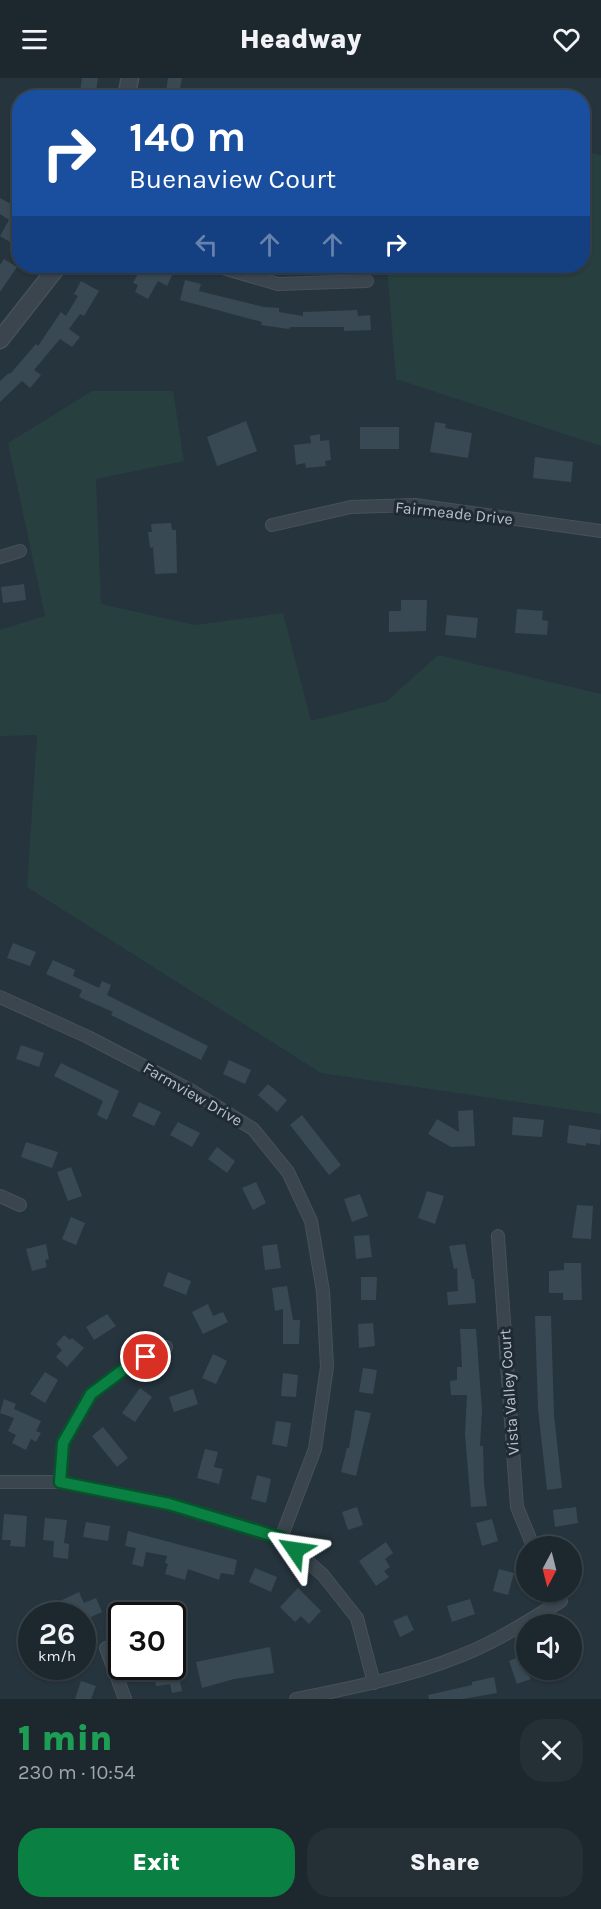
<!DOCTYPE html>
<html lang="en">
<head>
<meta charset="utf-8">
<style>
	:root { --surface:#1c272e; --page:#252f36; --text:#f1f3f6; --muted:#a0a5aa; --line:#3a444a; --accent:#0b8043 }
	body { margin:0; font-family:Karla,sans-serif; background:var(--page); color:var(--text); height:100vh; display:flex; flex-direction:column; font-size:22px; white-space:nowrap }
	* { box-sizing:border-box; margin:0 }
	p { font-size:20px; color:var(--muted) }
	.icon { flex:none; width:33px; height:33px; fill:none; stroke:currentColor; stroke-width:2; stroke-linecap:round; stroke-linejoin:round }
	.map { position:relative; height:1621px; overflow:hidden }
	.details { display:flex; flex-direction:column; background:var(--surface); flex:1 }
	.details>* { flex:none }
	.banner { position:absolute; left:12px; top:12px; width:578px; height:183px; border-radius:24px; box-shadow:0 2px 4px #0004,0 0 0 2px var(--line); background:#1a4fa0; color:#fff; overflow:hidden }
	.needle { width:39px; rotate:187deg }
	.buttons { position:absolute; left:516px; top:1458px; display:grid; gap:12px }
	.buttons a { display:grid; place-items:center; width:66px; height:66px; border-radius:50%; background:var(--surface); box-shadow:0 2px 4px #0004,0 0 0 2px var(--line); font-size:30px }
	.speed { position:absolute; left:18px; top:1524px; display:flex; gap:12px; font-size:30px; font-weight:700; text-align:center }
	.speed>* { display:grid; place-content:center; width:78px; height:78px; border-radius:50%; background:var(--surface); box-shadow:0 2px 4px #0004,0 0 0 2px var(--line); line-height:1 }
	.speed small { font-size:15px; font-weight:400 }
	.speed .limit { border:3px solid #111; border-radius:9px; background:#fff; color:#111 }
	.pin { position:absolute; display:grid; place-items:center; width:51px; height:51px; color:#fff; margin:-26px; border:3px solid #fff; border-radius:50%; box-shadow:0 2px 6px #0007 }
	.me { position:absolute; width:66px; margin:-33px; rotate:302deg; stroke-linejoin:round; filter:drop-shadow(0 0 4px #0008) }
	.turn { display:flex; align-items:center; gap:21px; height:126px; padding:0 18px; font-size:27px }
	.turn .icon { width:78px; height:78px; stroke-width:2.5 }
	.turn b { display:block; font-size:42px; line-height:51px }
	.lanes { display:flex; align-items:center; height:57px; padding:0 18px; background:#0003; justify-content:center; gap:30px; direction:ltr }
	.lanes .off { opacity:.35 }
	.round { display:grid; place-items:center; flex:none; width:63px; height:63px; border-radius:24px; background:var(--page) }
	.summary { display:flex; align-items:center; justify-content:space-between; height:102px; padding:0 18px }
	h1 { font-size:36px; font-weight:800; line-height:45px; color:#1e9e55 }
	.button { display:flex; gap:12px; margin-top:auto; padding:12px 18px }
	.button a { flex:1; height:69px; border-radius:24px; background:var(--accent); color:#fff; font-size:24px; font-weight:800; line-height:69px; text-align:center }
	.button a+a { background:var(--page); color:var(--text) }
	header { display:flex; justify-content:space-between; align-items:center; height:78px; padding:0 18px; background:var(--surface); font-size:27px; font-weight:800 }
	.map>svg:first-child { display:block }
	.green { fill:#283f3f }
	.building { fill:#384954 }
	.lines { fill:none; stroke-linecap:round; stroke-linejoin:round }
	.minor-casing { stroke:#46515a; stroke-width:14 }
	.tertiary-casing { stroke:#46515a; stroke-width:19 }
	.minor { stroke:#3a454e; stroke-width:12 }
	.tertiary { stroke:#3a454e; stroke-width:16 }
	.route-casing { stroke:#07532c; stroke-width:15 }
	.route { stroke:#0b8043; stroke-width:10 }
	.labels { text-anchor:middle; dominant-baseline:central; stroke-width:6; stroke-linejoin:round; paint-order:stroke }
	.street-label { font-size:16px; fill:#b6c0c9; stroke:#1f2a34 }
</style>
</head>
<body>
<header><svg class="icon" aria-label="menu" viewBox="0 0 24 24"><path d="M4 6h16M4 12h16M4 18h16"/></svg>Headway<svg class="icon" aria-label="heart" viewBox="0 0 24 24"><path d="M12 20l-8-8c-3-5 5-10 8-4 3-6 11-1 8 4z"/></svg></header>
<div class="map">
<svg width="601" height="1621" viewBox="0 0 601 1621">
	<rect width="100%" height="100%" fill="#26343e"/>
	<path class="green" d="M582,73L601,77V368L396,301L387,188H582Z
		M92,313H173L184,383L96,401L101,526L195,547L283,535L311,643L387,623L438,577L601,616V1036L321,995L27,809L37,657L0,658V552L45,538L8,365Z"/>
	<path class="building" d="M82,0H98L95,20H79Z
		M168,0H182L179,16L166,14Z
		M0,120L17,129L20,125V170L0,158L9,142L0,136Z
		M4,181L17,189L0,214V187Z
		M142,188H163L174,193L167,208L158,203L148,221L135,214L138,207L133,205Z
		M185,202L201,206L199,213L264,229L279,230V234L303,238V234L357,232L358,238L370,237L371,252L344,253V249H290L289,251L261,247L262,244L180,222Z
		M81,203L99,213L84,238L80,236L69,251L80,259L72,269L60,261L34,292L41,297L30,310L22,303L0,324V303L9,295L10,296L36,266L38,268L61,234L66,238L78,218L74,216Z
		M246,343L257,373L217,388L207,359Z
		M435,344L446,346L445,350L472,355L468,380L430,374Z
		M360,349H399V371H360Z
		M320,356V363L329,362L331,382L325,383L326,388L306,390L305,385L296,387L294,367L311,365L310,358Z
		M535,379L573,384L571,404L533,400Z
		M171,445L172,452H176L177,495L155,496L153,469L150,470L148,454H152L151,446Z
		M24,506L26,522L3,525L1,509Z
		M401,522H427L426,553L389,554V533H401Z
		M517,531L543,533L542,542L548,543L547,557L515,555Z
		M447,537L478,540L476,560L445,557Z
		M13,865L36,874L30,888L7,880Z
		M53,882L75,892L73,898L99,910L102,903L111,907L107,917L208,968L201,982L111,937L113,934L79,919L82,912L46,896Z
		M21,967L44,975L39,989L16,981Z
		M229,982L251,992L245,1006L223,996Z
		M61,985L119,1013L107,1042L97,1037L103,1023L54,998Z
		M268,1006L287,1022L277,1034L258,1017Z
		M139,1024L161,1034L154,1048L132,1038Z
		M473,1032L475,1068L451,1069L428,1056L437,1041L459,1054L458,1033Z
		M302,1037L341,1087L329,1097L290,1047Z
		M513,1039L544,1042L542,1059L512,1057Z
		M178,1044L200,1055L192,1069L170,1057Z
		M569,1047L601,1052L600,1067L586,1065V1068L567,1065Z
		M26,1064L58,1074L52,1090L21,1079Z
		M217,1069L235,1083L227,1095L208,1081Z
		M71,1089L82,1118L68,1123L57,1094Z
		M256,1104L266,1125L253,1132L242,1110Z
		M427,1113L444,1118L435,1146L418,1140Z
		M360,1116L368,1138L352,1144L344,1121Z
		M577,1127L593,1128L591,1161L572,1160Z
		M71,1139L85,1145L76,1167L62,1161Z
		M369,1157L372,1179L356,1181L354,1158Z
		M46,1166L49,1181L45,1182L47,1189L32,1193L26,1171Z
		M277,1166L281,1190L265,1192L262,1168Z
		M465,1166L472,1201H474L476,1225L448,1227L447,1214L458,1213L457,1190L454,1191L449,1168Z
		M564,1185H581L582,1222H563V1215H549V1193L564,1192Z
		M168,1194L191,1203L186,1217L163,1208Z
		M361,1199H377L376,1222H361Z
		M287,1208L293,1242H300L299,1266H283V1231L275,1233L272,1210Z
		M208,1226L213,1238L223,1234L228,1244L203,1256L192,1234Z
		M107,1236L116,1248L94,1262L86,1249Z
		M535,1238H551L554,1337L562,1410L547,1412L538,1331Z
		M373,1245L375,1268L359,1270L358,1246Z
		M460,1251H476L482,1332L480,1368H483L484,1406L487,1428L471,1429L465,1356L467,1317H451L450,1303L457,1302V1289H462Z
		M64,1257L70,1262L72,1260L84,1270L67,1289L56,1279L62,1272L56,1266Z
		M213,1276L227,1283L216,1306L202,1300Z
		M363,1290L377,1292L373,1316L359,1314Z
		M45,1294L58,1302L45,1325L30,1316Z
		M283,1295L298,1297L296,1319L281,1318Z
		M140,1310L152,1319L135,1344L122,1335Z
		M193,1311L198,1326L174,1334L169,1319Z
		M4,1321L16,1326L14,1331L41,1343L36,1353L41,1355L36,1364L31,1361L26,1372L12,1365L16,1357L8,1353L14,1340L0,1335Z
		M355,1332L371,1335L356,1398L341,1394L347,1370H349Z
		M276,1343L291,1345L287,1369L272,1366Z
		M103,1349L128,1380L117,1389L92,1358Z
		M205,1371L218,1374L214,1389L223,1391L219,1406L197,1400Z
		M257,1397L271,1401L266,1425L251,1421Z
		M357,1429L363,1447L348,1452L342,1434Z
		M576,1429L578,1445L555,1449L553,1432Z
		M4,1436L27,1438L25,1469L10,1468L11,1462H2Z
		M45,1440L67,1442L64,1465L69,1466L68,1481L53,1479L54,1463L43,1462Z
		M492,1441L498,1463L482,1468L476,1445Z
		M86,1444L110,1448L108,1463L83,1459Z
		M128,1453L237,1482L234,1497L221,1495L219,1502L188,1491L185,1502L165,1496L168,1486L165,1485L167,1478L146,1474L143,1489L132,1486L136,1470L125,1468Z
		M386,1464L393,1475L385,1481L390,1489L384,1493L389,1499L376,1508L359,1483Z
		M255,1490L277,1499L271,1514L249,1504Z
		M499,1491L514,1495L508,1517L493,1513Z
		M298,1510L321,1533L309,1546L301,1538L295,1544L280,1529Z
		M79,1514L84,1525L96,1520L102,1534L82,1543V1538H78L75,1531L66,1536L60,1523Z
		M470,1521L475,1536L452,1544L447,1528Z
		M135,1522L174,1536V1538H129Z
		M407,1537L414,1552L400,1559L393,1543Z
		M270,1569L274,1595L234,1601L202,1610L196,1584Z
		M526,1576V1592L531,1601L517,1606L509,1583Z
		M152,1588H168L170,1595L178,1594L182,1613L172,1615L170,1606L156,1608Z
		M494,1599L497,1615L463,1621H429L428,1617L472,1607V1604Z
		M81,1603L96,1608L91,1621H75Z"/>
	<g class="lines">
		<defs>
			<path id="minor" d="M216,188L278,206L367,203
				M272,447L351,429L415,427L601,453
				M0,479L20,473
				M0,919L88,959L190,1012L253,1051L288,1094L311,1143L323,1213L327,1289L315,1371L281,1460
				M0,1118L20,1127
				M498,1158L517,1429L533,1468
				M0,1404H60L169,1426L281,1460L323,1497L357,1540L374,1605
				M60,1404L63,1365L91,1316L127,1289L166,1269
				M106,1570L125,1621
				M296,1621C351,1610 408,1599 460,1578C496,1564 528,1543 561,1523L556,1514"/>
			<path id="tertiary" d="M126,20L130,0
				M0,262L58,188"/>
		</defs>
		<use href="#minor" class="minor-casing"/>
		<use href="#tertiary" class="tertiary-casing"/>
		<use href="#minor" class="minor"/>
		<use href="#tertiary" class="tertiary"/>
	</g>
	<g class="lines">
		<defs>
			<path id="route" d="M146,1279L127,1289L91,1316L63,1365L60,1404L169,1426L281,1460L295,1472"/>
		</defs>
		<use href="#route" class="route-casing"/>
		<use href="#route" class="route"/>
	</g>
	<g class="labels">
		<g class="street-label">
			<text transform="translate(454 435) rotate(6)">Fairmeade Drive</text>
			<text transform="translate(193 1016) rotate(30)">Farmview Drive</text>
			<text transform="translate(509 1314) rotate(-94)">Vista Valley Court</text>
		</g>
	</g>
</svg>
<div class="buttons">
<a><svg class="needle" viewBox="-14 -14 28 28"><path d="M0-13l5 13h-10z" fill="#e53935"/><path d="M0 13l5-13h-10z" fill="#a0a5aa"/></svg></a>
<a><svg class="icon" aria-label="sound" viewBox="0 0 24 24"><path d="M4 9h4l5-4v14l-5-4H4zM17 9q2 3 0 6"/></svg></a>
</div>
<div class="speed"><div>26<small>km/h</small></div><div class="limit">30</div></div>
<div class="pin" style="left:146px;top:1279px;background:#d93025"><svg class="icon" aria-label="arrive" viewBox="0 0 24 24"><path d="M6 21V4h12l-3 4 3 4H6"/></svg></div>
<svg class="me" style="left:295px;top:1472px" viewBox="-20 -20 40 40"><path d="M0-17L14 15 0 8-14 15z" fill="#0b8043" stroke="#fff" stroke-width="4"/></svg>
<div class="banner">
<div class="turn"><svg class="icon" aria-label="right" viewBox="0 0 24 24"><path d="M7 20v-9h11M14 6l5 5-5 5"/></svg><div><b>140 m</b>Buenaview Court</div></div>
<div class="lanes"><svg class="icon off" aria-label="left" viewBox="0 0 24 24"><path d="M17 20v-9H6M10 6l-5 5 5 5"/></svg><svg class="icon off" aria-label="ahead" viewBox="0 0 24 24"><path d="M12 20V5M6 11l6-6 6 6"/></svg><svg class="icon off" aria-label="ahead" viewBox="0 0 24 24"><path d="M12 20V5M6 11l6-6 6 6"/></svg><svg class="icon" aria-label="right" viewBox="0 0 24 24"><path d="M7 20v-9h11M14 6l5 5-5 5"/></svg></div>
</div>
</div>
<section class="details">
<div class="summary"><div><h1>1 min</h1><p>230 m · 10:54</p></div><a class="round"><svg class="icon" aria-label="close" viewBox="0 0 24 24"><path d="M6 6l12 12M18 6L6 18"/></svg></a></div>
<div class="button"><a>Exit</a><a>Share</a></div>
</section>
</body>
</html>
